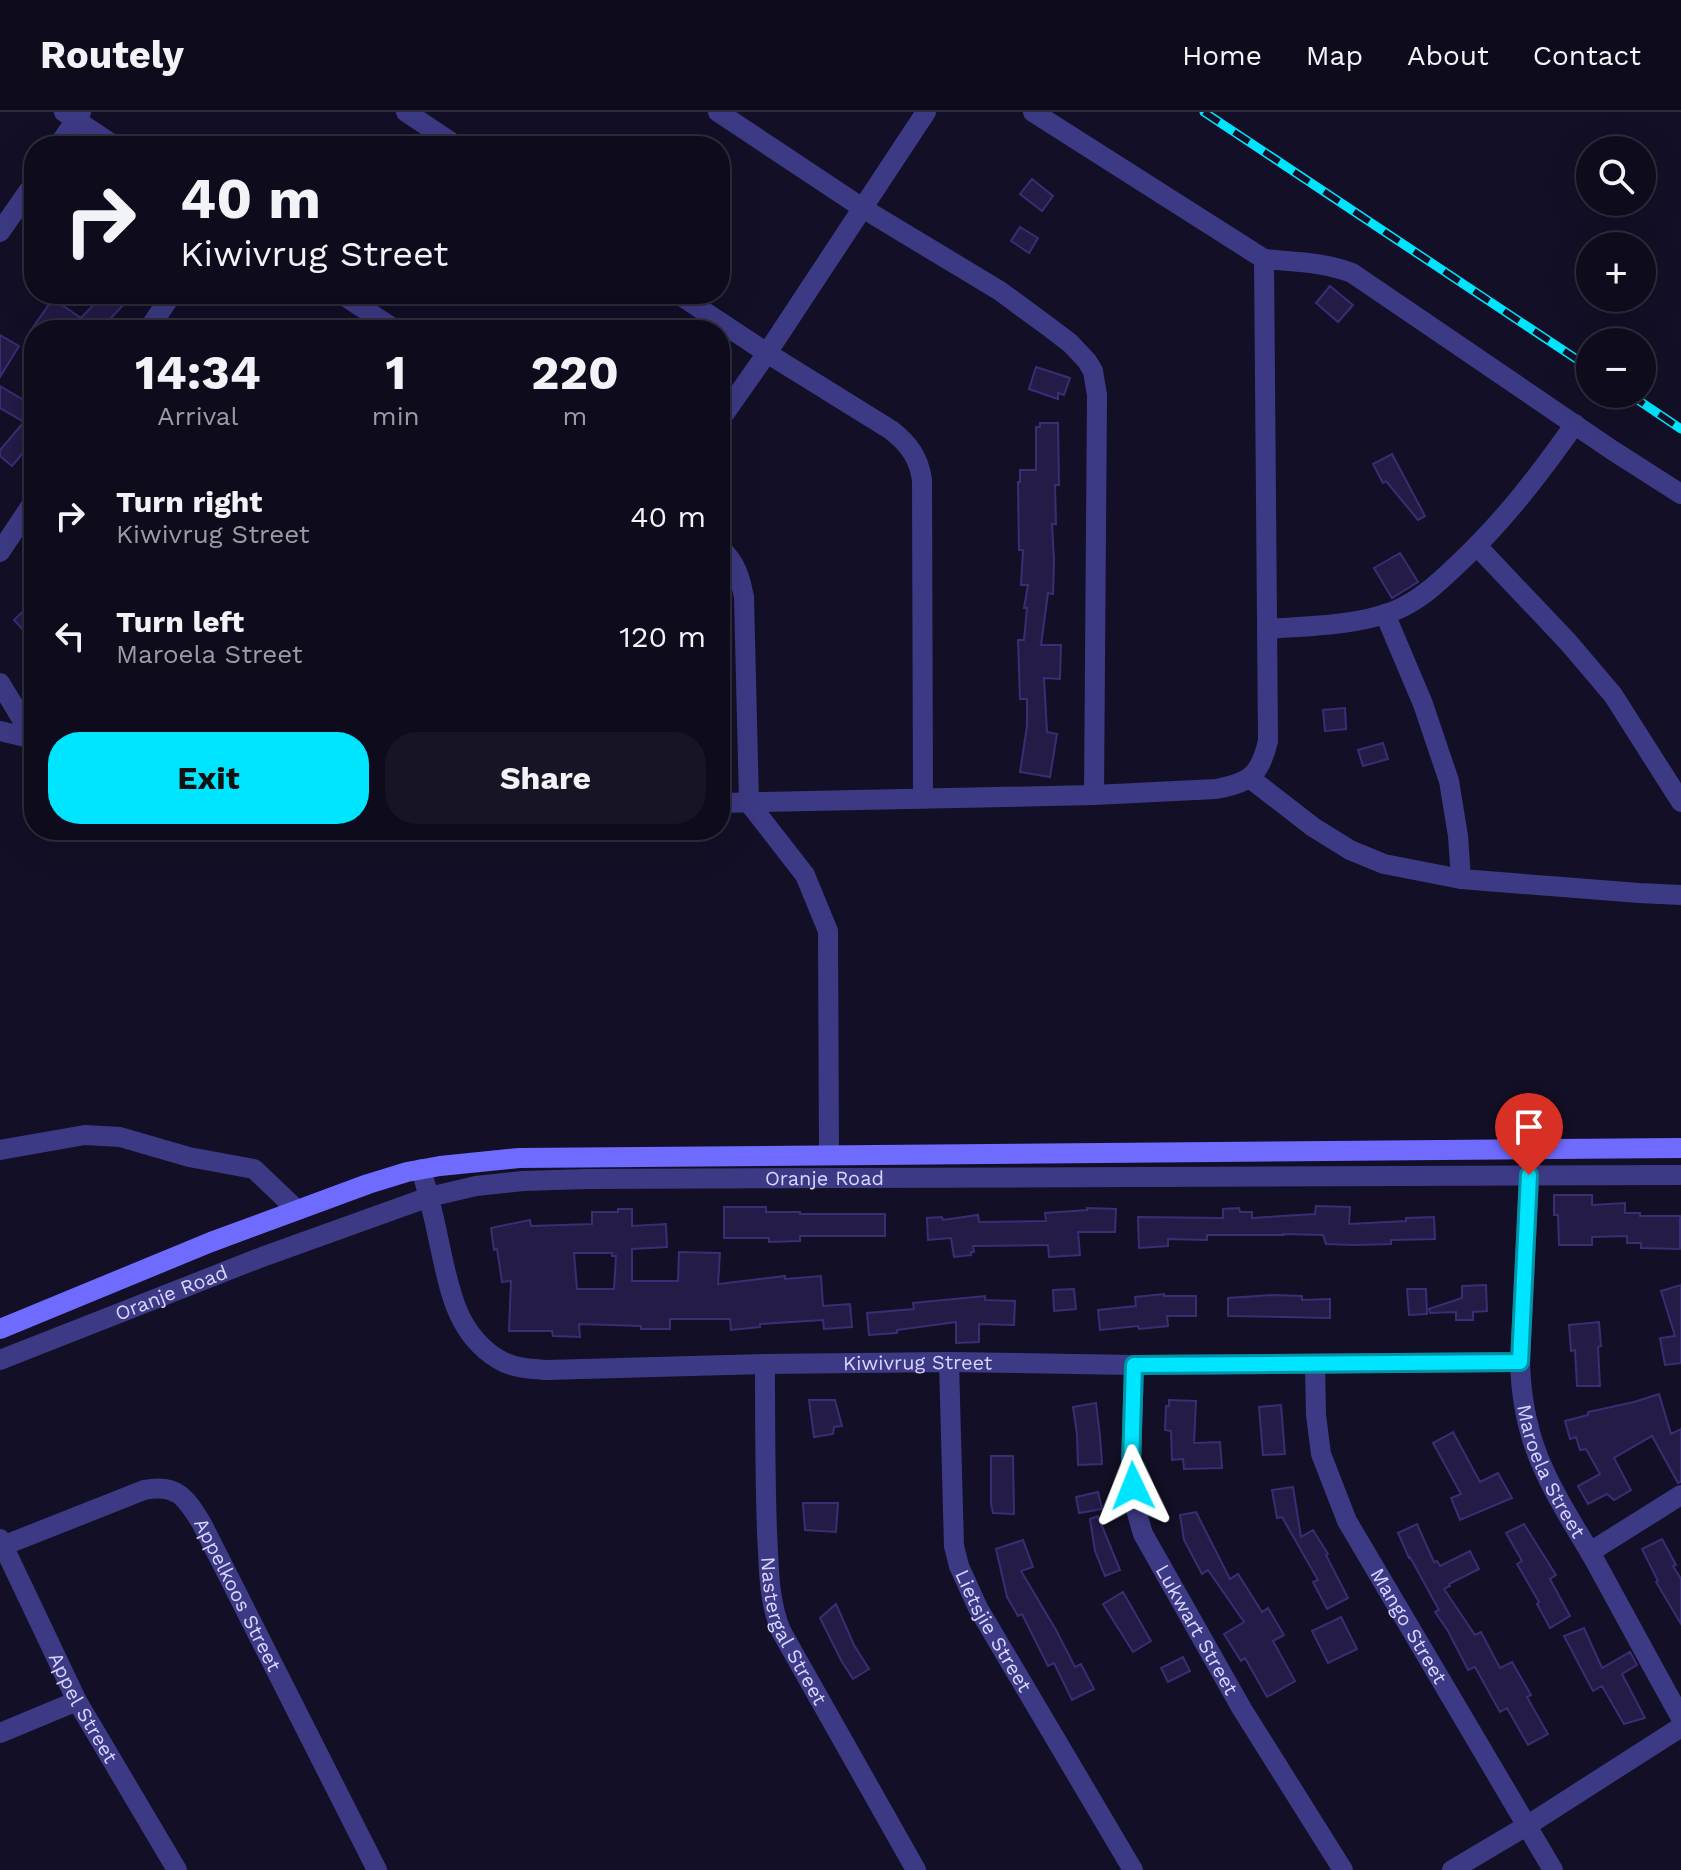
<!DOCTYPE html>
<html lang="en">
<head>
<meta charset="utf-8">
<style>
	:root { --surface:#0e0b1c; --page:#171425; --text:#f1f3f6; --muted:#9b9ba3; --line:#2e2b3b; --accent:#00e5ff }
	body { margin:0; font-family:"Work Sans",sans-serif; background:var(--page); color:var(--text); height:100vh; display:flex; flex-direction:column; font-size:30px; white-space:nowrap }
	* { box-sizing:border-box; margin:0 }
	p { font-size:26px; color:var(--muted) }
	.icon { flex:none; width:44px; height:44px; fill:none; stroke:currentColor; stroke-width:2; stroke-linecap:round; stroke-linejoin:round }
	.map { position:relative; flex:1; overflow:hidden }
	.panel { position:absolute; left:24px; top:208px; width:706px; height:520px; display:flex; flex-direction:column; background:var(--surface); border-radius:32px; box-shadow:0 8px 32px #0002,0 0 0 2px var(--line) }
	.panel>* { flex:none }
	.guide { position:absolute; left:24px; top:24px; width:706px; height:168px; border-radius:32px; box-shadow:0 8px 32px #0002,0 0 0 2px var(--line); background:#0e0b1c; color:var(--text); overflow:hidden }
	.buttons { position:absolute; left:1576px; top:24px; display:grid; gap:16px }
	.buttons a { display:grid; place-items:center; width:80px; height:80px; border-radius:50%; background:var(--surface); box-shadow:0 8px 32px #0002,0 0 0 2px var(--line); font-size:40px }
	.pin { position:absolute; display:grid; place-items:center; width:68px; height:68px; color:#fff; margin:-82px -34px; border-radius:50% 50% 50% 0; rotate:-45deg; box-shadow:0 0 8px #0007 }
	.pin .icon { rotate:45deg }
	.me { position:absolute; width:88px; margin:-44px; rotate:358deg; stroke-linejoin:round; filter:drop-shadow(0 0 6px #0008) }
	.turn { display:flex; align-items:center; gap:28px; height:168px; padding:0 24px; font-size:36px }
	.turn .icon { width:104px; height:104px; stroke-width:2.5 }
	.turn b { display:block; font-size:56px; line-height:68px }
	.eta { display:flex; justify-content:space-evenly; align-items:center; height:136px; text-align:center }
	.eta b { font-size:48px; font-weight:700; line-height:56px }
	.action { display:flex; gap:16px; margin-top:auto; padding:16px 24px }
	.action a { flex:1; height:92px; border-radius:32px; background:var(--accent); color:#111; font-size:32px; font-weight:700; line-height:92px; text-align:center }
	.action a+a { background:var(--page); color:var(--text) }
	ul { padding:0; list-style:none }
	li { display:flex; align-items:center; gap:24px; height:120px; padding:0 24px }
	li div { flex:1 }
	li b { display:block; font-size:30px }
	li em { font-style:normal }
	header { display:flex; align-items:center; gap:48px; box-sizing:border-box; height:112px; padding:0 40px; background:var(--surface); border-bottom:2px solid var(--line) }
	header strong { font-size:38px }
	nav { display:flex; gap:44px; margin-inline-start:auto; font-size:28px }
	.map>svg:first-child { display:block }
	.building { fill:#241b47; stroke:#3b2d73; stroke-width:2; fill-rule:evenodd }
	.lines { fill:none; stroke-linecap:round; stroke-linejoin:round }
	.street { stroke:#3d3a85; stroke-width:20 }
	.secondary { stroke:#6f6bff; stroke-width:20 }
	.rail-casing { stroke:#00e5ff; stroke-width:9 }
	.rail { stroke:#130f26; stroke-width:6; stroke-dasharray:18; stroke-linecap:butt }
	.route-casing { stroke:#0095a6; stroke-width:20 }
	.route { stroke:#00e5ff; stroke-width:14 }
	.labels { text-anchor:middle; dominant-baseline:central; stroke-width:8; stroke-linejoin:round; paint-order:stroke }
	.street-label { font-size:20px; fill:#d9d4ff; stroke:#130f26 }
</style>
</head>
<body>
<header>
<strong>Routely</strong>
<nav><a>Home</a><a>Map</a><a>About</a><a>Contact</a></nav>
</header>
<div class="map">
<svg width="1681" height="1758" viewBox="0 0 1681 1758">
	<rect width="100%" height="100%" fill="#130f26"/>
	<path class="building" d="M1032,67L1053,84L1042,99L1020,82Z
		M1020,115L1038,126L1029,141L1011,129Z
		M1330,174L1353,193L1338,210L1316,191Z
		M104,182H118L126,190L100,218H31L53,187L81,206Z
		M0,223L19,234L0,265Z
		M1036,255L1070,266L1064,283L1058,281V287L1029,277Z
		M0,274L34,294V328L12,354L0,344V338L24,310L0,296Z
		M1040,311H1058L1059,373H1055L1056,412H1052L1054,448L1053,482L1048,481L1041,533H1061L1060,567L1044,566L1047,620L1057,622L1050,665L1020,660L1027,614V587H1020L1018,528H1024L1027,496H1024L1028,473H1021L1023,438H1019L1018,370H1020V358H1036V315H1040Z
		M1392,342L1425,404L1418,408L1386,369L1383,371L1373,352Z
		M1400,441L1418,470L1392,486L1374,456Z
		M34,489V530L14,508Z
		M1345,596L1346,617L1325,619L1323,598Z
		M1383,631L1388,647L1363,654L1358,638Z
		M1554,1083H1592V1093L1625,1091V1101H1640V1104H1680V1137L1641,1136V1131H1627V1124L1592,1125V1133H1559L1558,1103H1554Z
		M1316,1094L1350,1095L1349,1112L1406,1109V1106L1434,1105L1435,1127L1391,1128V1132L1353,1133L1326,1132L1323,1123L1283,1122V1123H1207V1128L1168,1127V1134L1139,1136L1138,1105L1223,1106V1097L1239,1096L1240,1100H1252V1106L1315,1102Z
		M724,1095H766V1100H800V1102H885V1124H800V1129L769,1130V1126H724Z
		M1087,1096L1116,1097L1115,1120H1078L1080,1143L1049,1145L1048,1133L973,1134L974,1140H971V1143L954,1145L951,1126L928,1128L927,1106L942,1105L943,1108L978,1103L979,1110L1046,1109L1045,1101L1087,1098Z
		M618,1097H632V1114L666,1112L667,1135L632,1137V1169H678L679,1140L720,1141L718,1172L785,1164V1167L821,1164L823,1194L850,1192L852,1215L824,1217L823,1208L760,1212V1215L731,1218L730,1207H670V1217H641V1214L579,1212L580,1225L553,1224L552,1219H509L511,1169L502,1170L497,1137L494,1138L491,1116L530,1108L531,1114L592,1112V1100H618ZM574,1141H612V1144H616L614,1177H577Z
		M1486,1173L1487,1199L1473,1200V1208H1456V1200L1430,1201L1429,1197L1462,1186V1174Z
		M1681,1173V1251L1665,1253L1660,1226L1675,1224L1661,1179Z
		M1074,1177L1076,1197L1054,1199L1053,1178Z
		M1407,1177H1426L1427,1202L1409,1203Z
		M1164,1182V1184H1196V1204H1167L1168,1214L1139,1217L1138,1214L1100,1218L1098,1198L1136,1194L1135,1185Z
		M1272,1183L1302,1184V1188L1330,1187V1206L1228,1204V1186Z
		M985,1184V1188L1015,1189L1014,1213L979,1212V1230L956,1231V1210L897,1218V1221L869,1223L867,1201L914,1197L913,1191Z
		M1599,1210L1601,1234L1598,1235L1600,1274H1577L1575,1238L1571,1239L1569,1213Z
		M1659,1282L1671,1322L1681,1317V1370L1678,1371L1652,1324L1614,1346L1631,1378L1614,1388L1607,1382L1588,1392L1578,1374L1600,1362L1586,1337L1580,1338L1576,1325L1570,1327L1565,1309L1588,1303V1300L1634,1290Z
		M809,1288H835L842,1314L834,1315L833,1322L814,1325Z
		M1169,1288L1196,1289L1194,1331L1220,1330L1222,1356L1184,1357L1183,1347L1172,1348L1171,1319L1165,1318L1166,1294H1169Z
		M1096,1291L1100,1324L1102,1352L1078,1353L1077,1322L1073,1295Z
		M1281,1293L1285,1342L1263,1343L1259,1295Z
		M1453,1320L1480,1370L1498,1361L1512,1386L1460,1408L1451,1386L1461,1382L1433,1331Z
		M991,1344H1013L1014,1402L993,1401L991,1392Z
		M1293,1375L1301,1425L1313,1418L1328,1442L1326,1443L1348,1486L1327,1497L1313,1470L1318,1468L1282,1405L1277,1406L1272,1378Z
		M1098,1380L1102,1397L1079,1401L1076,1385Z
		M803,1391H838L836,1420L805,1418Z
		M1196,1400L1230,1467L1238,1462L1262,1500L1268,1496L1284,1523L1273,1529L1295,1569L1267,1585L1245,1546L1241,1549L1224,1522L1244,1510L1208,1458L1202,1462L1184,1428L1180,1403Z
		M1098,1404L1120,1458L1105,1464L1095,1439L1090,1407Z
		M1417,1412L1434,1450L1437,1449L1440,1454L1470,1439L1479,1457L1449,1472L1450,1474L1444,1477L1475,1523L1481,1520L1500,1556L1512,1550L1531,1583L1527,1585L1548,1622L1528,1633L1507,1596L1500,1600L1475,1555L1468,1558L1448,1519L1435,1500L1439,1498L1410,1445L1409,1446L1398,1421Z
		M1524,1412L1556,1463L1550,1467L1570,1504L1550,1516L1537,1492L1539,1490L1517,1452L1522,1449L1506,1421Z
		M1662,1427L1676,1453L1673,1454L1681,1467V1512L1656,1470L1658,1469L1642,1437Z
		M1023,1428L1033,1455L1021,1459L1056,1518L1075,1555L1081,1552L1094,1577L1072,1588L1054,1551L1048,1554L1022,1502L1018,1504L1007,1485L996,1437Z
		M1123,1480L1151,1529L1133,1540L1103,1492Z
		M836,1492L854,1533L869,1557L853,1567L842,1550L820,1506Z
		M1341,1505L1357,1537L1328,1551L1312,1519Z
		M1584,1516L1602,1556L1630,1540L1637,1553L1622,1562L1645,1606L1624,1612L1602,1574L1593,1579L1564,1524Z
		M1183,1545L1190,1559L1168,1570L1161,1556Z"/>
	<g class="lines">
		<g class="street">
			<path d="M64,0L115,34"/>
			<path d="M406,0L457,34"/>
			<path d="M718,0L864,97L1000,179L1049,215L1070,231L1087,249L1093,259L1097,283L1094,683"/>
			<path d="M58,34L81,0"/>
			<path d="M0,120L34,71"/>
			<path d="M1264,147C1294,150 1325,150 1352,161L1612,338L1681,382"/>
			<path d="M341,182L396,218"/>
			<path d="M678,182L767,241L891,318C909,332 919,346 922,368L923,686"/>
			<path d="M148,218L172,182"/>
			<path d="M720,308L767,241L926,0"/>
			<path d="M1477,434L1568,530L1613,583L1681,690"/>
			<path d="M720,436C736,450 740,465 744,485L749,691L805,763L828,819L829,1043"/>
			<path d="M0,440L34,389"/>
			<path d="M1385,502L1423,592L1449,669L1458,724L1461,767"/>
			<path d="M1267,517C1309,514 1354,514 1394,499C1419,489 1438,471 1457,453C1503,410 1539,363 1575,312"/>
			<path d="M0,571L34,627"/>
			<path d="M0,619L34,627"/>
			<path d="M1251,667L1313,715L1350,738L1384,752L1461,767L1639,781L1681,783"/>
			<path d="M720,691L1094,683L1216,677C1250,671 1260,663 1268,629L1264,147L1033,0"/>
			<path d="M0,1038L85,1023L120,1025L189,1045L254,1057L297,1098"/>
			<path id="s1" d="M1530,1049L1520,1250C1521,1287 1528,1324 1544,1358C1558,1390 1578,1419 1595,1449C1624,1502 1652,1554 1681,1606"/>
			<path id="s2" d="M421,1057C428,1081 434,1105 439,1130C449,1174 455,1221 498,1247C512,1256 530,1257 546,1258L765,1252L949,1250L1134,1253L1520,1250"/>
			<path id="s3" d="M0,1248L262,1145L429,1085L476,1074L523,1069L587,1067L1681,1063"/>
			<path id="s4" d="M949,1250L954,1434L959,1454L978,1496L1133,1758"/>
			<path id="s5" d="M765,1252C765,1308 765,1364 767,1420C769,1454 768,1487 781,1519L916,1758"/>
			<path id="s6" d="M1315,1252L1316,1303L1321,1342L1347,1409L1553,1758"/>
			<path id="s7" d="M1134,1253L1131,1354L1135,1394L1143,1422L1242,1597L1343,1758"/>
			<path id="s8" d="M0,1427L77,1589L177,1758"/>
			<path id="s9" d="M0,1435L144,1378C177,1371 186,1386 202,1412L377,1758"/>
			<path d="M1590,1440L1681,1383"/>
			<path d="M0,1621L77,1589"/>
			<path d="M1452,1758L1528,1713L1681,1615"/>
		</g>
		<path class="secondary" d="M0,1217L211,1130L368,1072L407,1060L440,1054L519,1046L1681,1036"/>
		<defs>
			<path id="rail" d="M1204,0L1590,256
				M1629,282L1681,317"/>
		</defs>
		<use href="#rail" class="rail-casing"/>
		<use href="#rail" class="rail"/>
	</g>
	<g class="lines">
		<defs>
			<path id="route" d="M1133,1374L1131,1354L1134,1253L1520,1250L1529,1063"/>
		</defs>
		<use href="#route" class="route-casing"/>
		<use href="#route" class="route"/>
	</g>
	<g class="labels">
		<g class="street-label">
			<text stroke="none"><textPath href="#s3" startOffset="856">Oranje Road</textPath></text>
			<text stroke="none"><textPath href="#s3" startOffset="184">Oranje Road</textPath></text>
			<text stroke="none"><textPath href="#s2" startOffset="632">Kiwivrug Street</textPath></text>
			<text stroke="none"><textPath href="#s1" startOffset="316">Maroela Street</textPath></text>
			<text stroke="none"><textPath href="#s9" startOffset="308">Appelkoos Street</textPath></text>
			<text stroke="none"><textPath href="#s6" startOffset="284">Mango Street</textPath></text>
			<text stroke="none"><textPath href="#s5" startOffset="272">Nastergal Street</textPath></text>
			<text stroke="none"><textPath href="#s4" startOffset="278">Lietsjie Street</textPath></text>
			<text stroke="none"><textPath href="#s7" startOffset="280">Lukwart Street</textPath></text>
			<text stroke="none"><textPath href="#s8" startOffset="188">Appel Street</textPath></text>
		</g>
	</g>
</svg>
<div class="buttons">
<a><svg class="icon" aria-label="search" viewBox="0 0 24 24"><circle cx="10" cy="10" r="6"/><path d="M15 15l6 6"/></svg></a>
<a>+</a>
<a>−</a>
</div>
<div class="pin" style="left:1529px;top:1063px;background:#d93025"><svg class="icon" aria-label="arrive" viewBox="0 0 24 24"><path d="M6 21V4h12l-3 4 3 4H6"/></svg></div>
<svg class="me" style="left:1133px;top:1374px" viewBox="-20 -20 40 40"><path d="M0-17L14 15 0 8-14 15z" fill="#00e5ff" stroke="#fff" stroke-width="4"/></svg>
<div class="guide">
<div class="turn"><svg class="icon" aria-label="right" viewBox="0 0 24 24"><path d="M7 20v-9h11M14 6l5 5-5 5"/></svg><div><b>40 m</b>Kiwivrug Street</div></div>
</div>
<section class="panel">
<div class="eta">
<div><b>14:34</b><p>Arrival</p></div>
<div><b>1</b><p>min</p></div>
<div><b>220</b><p>m</p></div>
</div>
<ul>
<li><svg class="icon" aria-label="right" viewBox="0 0 24 24"><path d="M7 20v-9h11M14 6l5 5-5 5"/></svg><div><b>Turn right</b><p>Kiwivrug Street</p></div><em>40 m</em></li>
<li><svg class="icon" aria-label="left" viewBox="0 0 24 24"><path d="M17 20v-9H6M10 6l-5 5 5 5"/></svg><div><b>Turn left</b><p>Maroela Street</p></div><em>120 m</em></li>
</ul>
<div class="action"><a>Exit</a><a>Share</a></div>
</section>
</div>
</body>
</html>
